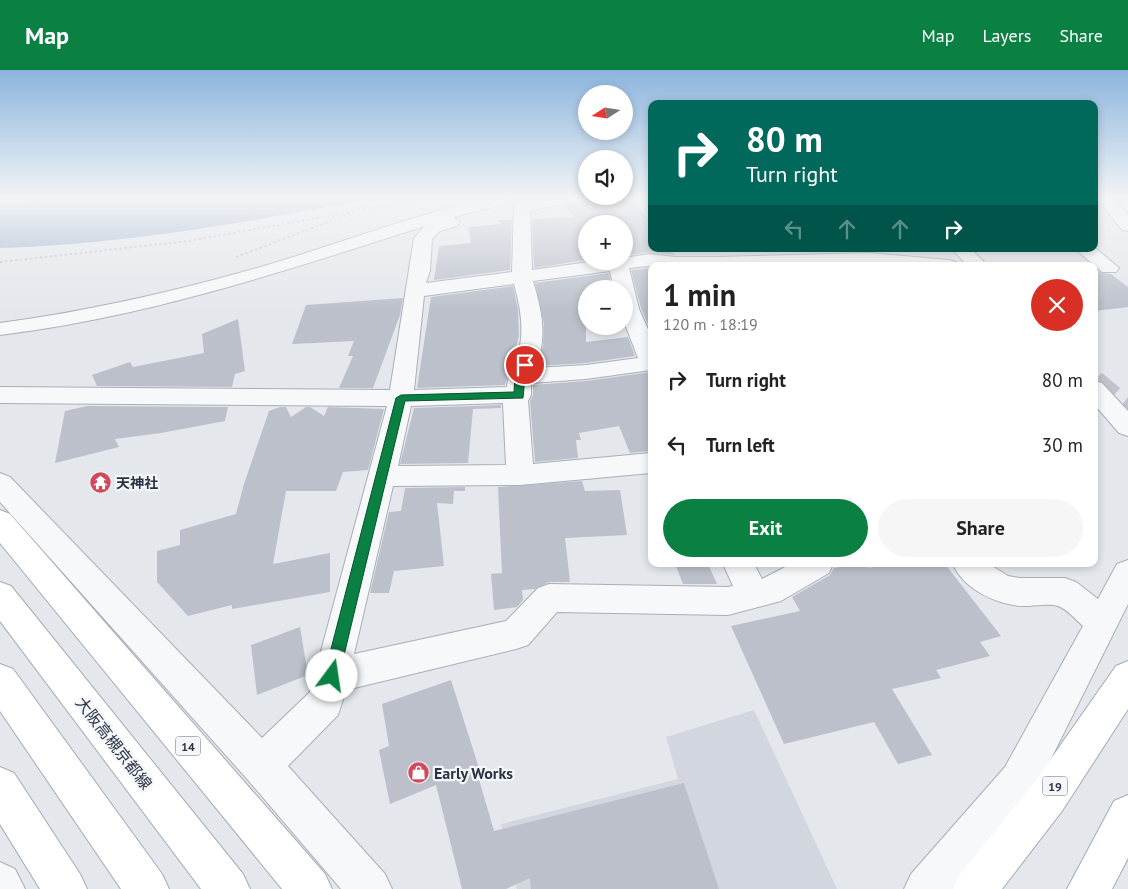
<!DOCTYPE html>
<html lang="en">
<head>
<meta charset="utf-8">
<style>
	:root { --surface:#fff; --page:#f6f6f6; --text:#222; --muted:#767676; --accent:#0b8043 }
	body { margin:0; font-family:"PT Sans","Noto Sans JP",sans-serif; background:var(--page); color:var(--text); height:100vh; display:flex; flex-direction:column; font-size:19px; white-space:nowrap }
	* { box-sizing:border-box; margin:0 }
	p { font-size:16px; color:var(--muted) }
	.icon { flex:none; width:28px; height:28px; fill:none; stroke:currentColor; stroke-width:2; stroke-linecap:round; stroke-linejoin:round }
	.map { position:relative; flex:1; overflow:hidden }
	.details { position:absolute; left:648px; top:192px; width:450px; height:305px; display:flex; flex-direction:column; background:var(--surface); border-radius:10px; box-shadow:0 2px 8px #0003 }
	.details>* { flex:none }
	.top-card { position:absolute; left:648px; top:30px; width:450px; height:152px; border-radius:10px; box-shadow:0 2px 8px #0003; background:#00695c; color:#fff; overflow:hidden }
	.needle { width:32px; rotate:258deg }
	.buttons { position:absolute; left:578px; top:15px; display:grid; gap:10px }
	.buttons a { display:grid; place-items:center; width:55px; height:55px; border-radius:50%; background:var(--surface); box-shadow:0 2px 8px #0003; font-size:25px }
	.pin { position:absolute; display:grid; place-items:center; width:42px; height:42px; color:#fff; margin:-21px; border:2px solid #fff; border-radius:50%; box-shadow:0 1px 5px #0007 }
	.me { position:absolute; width:55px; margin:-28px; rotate:14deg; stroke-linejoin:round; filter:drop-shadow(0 0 4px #0008) }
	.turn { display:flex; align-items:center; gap:18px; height:105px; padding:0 15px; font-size:22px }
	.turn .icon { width:65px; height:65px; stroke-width:2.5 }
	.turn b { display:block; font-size:35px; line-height:42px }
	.lanes { display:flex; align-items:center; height:48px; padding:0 15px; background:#0003; justify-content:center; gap:25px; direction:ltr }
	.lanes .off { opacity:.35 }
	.round { display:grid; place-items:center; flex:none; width:52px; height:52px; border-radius:26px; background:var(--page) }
	.overview { display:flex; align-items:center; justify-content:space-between; height:85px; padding:0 15px }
	h1 { font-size:30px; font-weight:700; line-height:38px }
	.cta { display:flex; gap:10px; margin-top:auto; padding:10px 15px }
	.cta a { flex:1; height:58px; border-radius:30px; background:var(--accent); color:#fff; font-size:20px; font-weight:700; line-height:58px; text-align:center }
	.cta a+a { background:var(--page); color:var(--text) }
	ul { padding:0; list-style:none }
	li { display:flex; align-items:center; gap:15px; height:65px; padding:0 15px }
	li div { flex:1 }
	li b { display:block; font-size:19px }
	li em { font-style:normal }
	header { display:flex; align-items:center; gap:30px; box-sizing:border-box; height:70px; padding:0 25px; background:var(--accent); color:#fff }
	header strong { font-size:24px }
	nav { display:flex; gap:28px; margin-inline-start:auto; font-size:18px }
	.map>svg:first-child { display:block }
	.built { fill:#d2d6de }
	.water { fill:#9fb4cc }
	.building { fill:#bbc0ca }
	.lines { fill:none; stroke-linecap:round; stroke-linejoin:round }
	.minor-tunnel { stroke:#bfc3cb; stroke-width:24; stroke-dasharray:24 12; stroke-linecap:butt }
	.minor-casing { stroke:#a9aeb7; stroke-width:2 }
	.major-casing { stroke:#a3abb8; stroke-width:2 }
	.path { stroke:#c2c5cb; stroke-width:2; stroke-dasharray:2.5 2.5; stroke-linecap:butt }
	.minor { fill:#f7f8fa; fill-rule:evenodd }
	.major { fill:#fff; fill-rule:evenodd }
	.route { fill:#0b8043; stroke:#07532c }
	.labels { text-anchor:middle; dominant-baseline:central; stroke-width:4.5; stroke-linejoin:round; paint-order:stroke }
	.shield { fill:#f4f6f9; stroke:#676e7b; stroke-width:1 }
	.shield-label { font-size:12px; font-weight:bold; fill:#2b3445 }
	.poi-label { font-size:14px; font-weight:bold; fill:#2b3445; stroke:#f4f6f9; text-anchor:start }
	.near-street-label { font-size:16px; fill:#2b3445; stroke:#f4f6f9 }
	.near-poi-label { font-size:16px; font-weight:bold; fill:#2b3445; stroke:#f4f6f9; text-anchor:start }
</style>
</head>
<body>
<header>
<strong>Map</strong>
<nav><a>Map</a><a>Layers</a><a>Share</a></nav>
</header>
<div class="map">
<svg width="1128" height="819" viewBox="0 0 1128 819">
	<rect width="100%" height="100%" fill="#e4e7ec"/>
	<path class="built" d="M754,640L837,819H517L501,754L678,709L666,667Z"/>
	<path class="water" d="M79,128H373C250,152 126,174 0,178V133Z"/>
	<path class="building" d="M604,128H632L651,153V179H670L675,185L649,182L624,186V154H586V190L534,198L532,149L575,147L564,136Z
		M498,150H512L510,200L434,210L439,176L471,173L468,157L502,154Z
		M1094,197L1101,203L1111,204L1128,217V237L1094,241Z
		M651,198V262L641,238L631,200Z
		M609,203L612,219H586V272L628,267L635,286L586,293L538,296L543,276L544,254L535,213Z
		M513,216L518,240L519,266L505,315L417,318L431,227Z
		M403,228L400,245L373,318H339L353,286H348L354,271L292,274L306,235Z
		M238,249L245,301L235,304L232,317L97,316L92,305L130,292L133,297L204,283L202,264Z
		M651,302V381L630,383L619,356L579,363L581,370H576L578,388L535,392L530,331L533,325V315L586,311Z
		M501,335V338L473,339L468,393L400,394L414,338Z
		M87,336L228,337L225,351L161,363L115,369L119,377L55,393L65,341Z
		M280,337H286L291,347L306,337H310L324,346L328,337L384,339L368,400L343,402L336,421H286L273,494L330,483V522L232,539V535L188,546L157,512V481L180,475V460L236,444L244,414L269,341Z
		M582,411L585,421L620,420L627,465L565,468L570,512H549L535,519L522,520L523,530L517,537L494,540L491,504L502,503L498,417Z
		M465,417V421H454L453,434L437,433L444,496L394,501L389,523H370L389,442L401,441L405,418Z
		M691,494H708L717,514H683L676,496Z
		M853,494H867L869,498L886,494H945L1001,566L980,572L990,586L936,600L941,608L892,619L932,685L898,694L874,652L784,674L731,556L800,541L792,527L830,505L834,498Z
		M300,557L308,605L257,625L251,575Z
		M451,610L479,698L476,699L494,761L684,713L719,819H531L530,808L506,819H462L436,715L390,734L379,680L389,676L382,634Z"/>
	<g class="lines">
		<path class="minor-tunnel" d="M1094,312L1128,340"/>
		<defs>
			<path id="minor" d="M489,128H518L516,131L453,147L460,152L457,156L440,161L432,169L430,201L426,213L512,202L514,136L516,132L542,128H579L577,131L571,133L530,140L532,200L596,191H624V188L649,184L675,187H719L869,183L949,190L956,192L959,196H649L629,198L639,239L651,266V300L586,309L531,313V325L528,331L533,394L651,383V403L520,415L393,416L354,584L506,551L538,518L549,514L728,517L733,516L723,494H754L762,509L791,494H833L829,503L781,531L728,545L557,542L528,575L516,579L346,620L338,645L288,696L385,804L392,819H341L248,710L0,432V403L10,407L262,668L310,622L387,336L0,333V317L390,320L414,168L425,156C285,201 147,247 0,265V253C90,241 177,221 264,196C339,174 412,145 489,128ZM610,201L614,219H624V252L638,288L586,295L535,298C548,268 542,241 533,211ZM514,214C520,236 525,261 518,284C515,296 508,304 507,317L414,320L424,226ZM503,333L506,395L398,396L411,336Z
				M1097,128H1114L1128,145V161L1122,160Z
				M1094,177L1119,198L1116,202H1102L1075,179Z
				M952,179H971L988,196H968Z
				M1094,311L1102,313L1128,341V366L1119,363L1094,334Z
				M1128,490V534L1033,725L954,819H904L911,804L1005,697L1083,556C1076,550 1067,539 1058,536C1049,533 1033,536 1023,536C997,535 963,519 953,494H989L1008,506L1020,508H1065L1076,512L1098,529L1117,494Z
				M0,792L15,799L25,819H0Z"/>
			<path id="major" d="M0,440L10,444L325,804L332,819H282L0,473Z
				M0,512L11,516L243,804L250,819H201L0,551Z
				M1128,591V639L1062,741L1002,819H953L960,804L1034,713L1116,596Z
				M0,594L13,599L162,804L169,819H121L0,641Z
				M0,697L14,703L80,804L87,819H40L0,754Z
				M1128,725V788L1112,819H1067L1114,731Z"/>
		</defs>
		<use href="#minor" class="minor-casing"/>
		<use href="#major" class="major-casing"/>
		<path class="path" d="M236,187L360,140L423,128
			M0,192L188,171L351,142"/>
		<use href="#minor" class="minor"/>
		<use href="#major" class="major"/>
	</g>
	<linearGradient id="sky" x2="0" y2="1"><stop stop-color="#8bb4dd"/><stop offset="0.53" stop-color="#f3f4f6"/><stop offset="1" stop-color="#f3f4f6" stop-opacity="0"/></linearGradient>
	<rect width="1128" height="242" fill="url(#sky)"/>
	<path class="route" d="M525,292L530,295L525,306L523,328L405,331L339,606L337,611L332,613L326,611L324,606L396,328L401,325L514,322L515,306L521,293Z"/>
	<defs>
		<symbol id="temple-disc" viewBox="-11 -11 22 22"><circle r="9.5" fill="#d1495b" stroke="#f4f6f9"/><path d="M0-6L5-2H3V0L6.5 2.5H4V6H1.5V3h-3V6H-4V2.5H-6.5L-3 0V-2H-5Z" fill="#fff"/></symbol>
		<symbol id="shop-disc" viewBox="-11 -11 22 22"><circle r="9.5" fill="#d1495b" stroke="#f4f6f9"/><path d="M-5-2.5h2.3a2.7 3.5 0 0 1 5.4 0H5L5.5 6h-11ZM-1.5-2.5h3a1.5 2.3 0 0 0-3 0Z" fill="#fff"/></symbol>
	</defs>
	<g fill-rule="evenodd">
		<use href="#temple-disc" x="88" y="400" width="25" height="25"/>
		<use href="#shop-disc" x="406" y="690" width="25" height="25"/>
	</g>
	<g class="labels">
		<g class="shield">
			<rect x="175.5" y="666.5" width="25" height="19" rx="4"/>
			<rect x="1042.5" y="706.5" width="25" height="19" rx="4"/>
		</g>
		<g class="shield-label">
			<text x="188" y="676">14</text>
			<text x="1055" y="716">19</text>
		</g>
		<g class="poi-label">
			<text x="116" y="413">天神社</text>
		</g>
		<g class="near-street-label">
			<text transform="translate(114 673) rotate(52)">大阪高槻京都線</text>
		</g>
		<g class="near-poi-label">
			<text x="434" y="703">Early Works</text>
		</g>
	</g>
</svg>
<div class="buttons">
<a><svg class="needle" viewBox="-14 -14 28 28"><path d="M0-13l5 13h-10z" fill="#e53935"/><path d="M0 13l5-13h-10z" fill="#767676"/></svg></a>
<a><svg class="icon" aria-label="sound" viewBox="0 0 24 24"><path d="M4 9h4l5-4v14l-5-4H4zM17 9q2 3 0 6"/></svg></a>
<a>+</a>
<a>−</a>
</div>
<div class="pin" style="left:525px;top:295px;background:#d93025"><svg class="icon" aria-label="arrive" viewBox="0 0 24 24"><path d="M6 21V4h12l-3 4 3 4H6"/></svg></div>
<svg class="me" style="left:332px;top:606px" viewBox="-20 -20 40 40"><circle r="19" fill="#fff"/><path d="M0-13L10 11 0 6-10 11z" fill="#0b8043"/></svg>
<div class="top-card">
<div class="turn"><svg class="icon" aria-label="right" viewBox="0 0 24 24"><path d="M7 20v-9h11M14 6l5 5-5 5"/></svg><div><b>80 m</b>Turn right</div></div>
<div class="lanes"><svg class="icon off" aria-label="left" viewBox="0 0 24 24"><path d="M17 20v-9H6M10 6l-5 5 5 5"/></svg><svg class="icon off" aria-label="ahead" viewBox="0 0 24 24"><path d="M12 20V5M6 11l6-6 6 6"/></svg><svg class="icon off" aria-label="ahead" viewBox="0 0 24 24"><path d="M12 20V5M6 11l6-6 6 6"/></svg><svg class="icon" aria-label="right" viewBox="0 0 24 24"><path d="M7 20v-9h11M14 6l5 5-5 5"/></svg></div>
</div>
<section class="details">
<div class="overview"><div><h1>1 min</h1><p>120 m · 18:19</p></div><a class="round" style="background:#d93025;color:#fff"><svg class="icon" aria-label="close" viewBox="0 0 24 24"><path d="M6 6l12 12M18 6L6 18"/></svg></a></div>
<ul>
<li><svg class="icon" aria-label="right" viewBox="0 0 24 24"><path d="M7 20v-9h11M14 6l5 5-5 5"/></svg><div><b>Turn right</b></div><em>80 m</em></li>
<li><svg class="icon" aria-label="left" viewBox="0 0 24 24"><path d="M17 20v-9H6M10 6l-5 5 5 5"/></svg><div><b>Turn left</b></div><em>30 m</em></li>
</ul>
<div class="cta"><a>Exit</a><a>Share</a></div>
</section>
</div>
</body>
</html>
